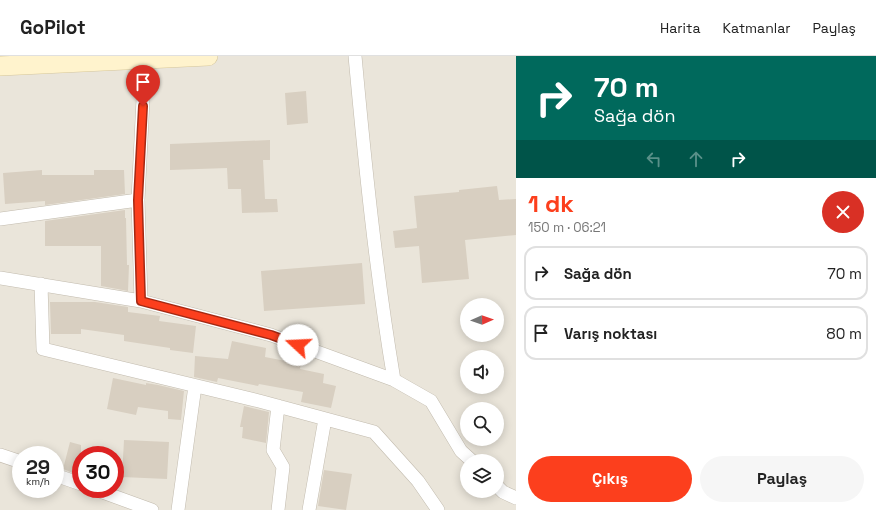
<!DOCTYPE html>
<html lang="tr">
<head>
<meta charset="utf-8">
<style>
	:root { --surface:#fff; --page:#f6f6f6; --text:#222; --muted:#767676; --line:#e0e0e0; --accent:#fc3f1d }
	body { margin:0; font-family:"Space Grotesk",sans-serif; background:var(--page); color:var(--text); height:100vh; display:flex; flex-direction:column; font-size:15px; white-space:nowrap }
	* { box-sizing:border-box; margin:0 }
	p { font-size:13px; color:var(--muted) }
	.icon { flex:none; width:22px; height:22px; fill:none; stroke:currentColor; stroke-width:2; stroke-linecap:round; stroke-linejoin:round }
	.map { position:relative; flex:1; overflow:hidden }
	.details { display:flex; flex-direction:column; background:var(--surface); width:360px }
	.details>* { flex:none }
	.guide { background:#00695c; color:#fff; overflow:hidden }
	.needle { width:26px; rotate:88deg }
	.fabs { position:absolute; left:460px; top:242px; display:grid; gap:8px }
	.fabs a { display:grid; place-items:center; width:44px; height:44px; border-radius:50%; background:var(--surface); box-shadow:0 2px 10px #0003; font-size:20px }
	.speed { position:absolute; left:12px; top:390px; display:flex; gap:8px; font-size:20px; font-weight:700; text-align:center }
	.speed>* { display:grid; place-content:center; width:52px; height:52px; border-radius:50%; background:var(--surface); box-shadow:0 2px 10px #0003; line-height:1 }
	.speed small { font-size:10px; font-weight:400 }
	.speed .limit { border:6px solid #d22; background:#fff; color:#111 }
	.pin { position:absolute; display:grid; place-items:center; width:34px; height:34px; color:#fff; margin:-41px -17px; border-radius:50% 50% 50% 0; rotate:-45deg; box-shadow:0 0 4px #0007 }
	.pin .icon { rotate:45deg }
	.me { position:absolute; width:44px; margin:-22px; rotate:290deg; stroke-linejoin:round; filter:drop-shadow(0 0 3px #0008) }
	.turn { display:flex; align-items:center; gap:14px; height:84px; padding:0 12px; font-size:18px }
	.turn .icon { width:52px; height:52px; stroke-width:2.5 }
	.turn b { display:block; font-size:28px; line-height:34px }
	.lanes { display:flex; align-items:center; height:38px; padding:0 12px; background:#0003; justify-content:center; gap:20px; direction:ltr }
	.lanes .off { opacity:.35 }
	.round { display:grid; place-items:center; flex:none; width:42px; height:42px; border-radius:21px; background:var(--page) }
	.head { display:flex; align-items:center; justify-content:space-between; height:68px; padding:0 12px }
	h1 { font-size:24px; font-weight:700; line-height:30px; color:var(--accent) }
	.action { display:flex; gap:8px; margin-top:auto; padding:8px 12px }
	.action a { flex:1; height:46px; border-radius:24px; background:var(--accent); color:#fff; font-size:16px; font-weight:700; line-height:46px; text-align:center }
	.action a+a { background:var(--page); color:var(--text) }
	ul { padding:0; list-style:none }
	li { display:flex; align-items:center; gap:12px; height:54px; margin:0 8px 6px; padding:0 4px; border:2px solid var(--line); border-radius:12px }
	li div { flex:1 }
	li b { display:block; font-size:15px }
	li em { font-style:normal }
	header { display:flex; align-items:center; gap:24px; box-sizing:border-box; height:56px; padding:0 20px; background:var(--surface); border-bottom:1px solid var(--line) }
	header strong { font-size:19px }
	nav { display:flex; gap:22px; margin-inline-start:auto; font-size:14px }
	main { display:flex; flex:1; min-height:0 }
	.map>svg:first-child { display:block }
	.residential { fill:#eae5da; fill-rule:evenodd }
	.building { fill:#d8cfc1 }
	.lines { fill:none; stroke-linecap:round; stroke-linejoin:round }
	.street-casing { stroke:#c2bbae; stroke-width:14 }
	.secondary-casing { stroke:#d6c79b; stroke-width:20 }
	.street { stroke:#fff; stroke-width:13 }
	.secondary { stroke:#fff3cd; stroke-width:19 }
	.route-casing { stroke:#a42913; stroke-width:10 }
	.route { stroke:#fc3f1d; stroke-width:7 }
</style>
</head>
<body>
<header>
<strong>GoPilot</strong>
<nav><a>Harita</a><a>Katmanlar</a><a>Paylaş</a></nav>
</header>
<main>
<div class="map">
<svg width="516" height="454" viewBox="0 0 516 454">
	<rect width="100%" height="100%" fill="#f6f3ec"/>
	<path class="residential" d="M0,0H516V454H0ZM467,249H497V279H467ZM467,301H497V331H467ZM467,353H497V383H467ZM21,399H55V433H21ZM81,399H115V433H81ZM467,405H497V435H467Z"/>
	<path class="building" d="M306,35L308,67L287,69L285,37Z
		M270,84V104H263L265,143H277L278,156L242,157L241,133H228L227,112L170,114V88Z
		M42,114V119H94V114H124L125,138L45,149V145L5,148L3,117Z
		M497,130L499,144L516,143V179L465,184L469,223L422,227L419,190L395,192L393,175L417,172L414,140L459,136V134Z
		M125,154V162H126L127,209H129L128,235L101,230V190H45V165Z
		M362,207L365,248L264,255L261,215Z
		M50,246H95L128,251V256L160,260L159,265L196,270L193,297L170,294V292L124,285V279L81,273V278H51Z
		M232,285L266,292L265,301L301,308L300,313L324,318L323,327L336,330L331,352L301,346L303,336L259,328L258,330L218,322L217,326L194,321L195,300L228,303Z
		M113,322L146,329V327L158,329L184,335L181,364L168,363V355L138,351L136,359L107,353Z
		M244,350L269,356L266,387L242,382L243,371H240Z
		M124,384L169,386L167,423L122,421Z
		M70,386L81,389V420L63,413Z
		M324,414L352,418L346,454L318,450Z"/>
	<g class="lines">
		<defs>
			<path id="street" d="M355,0C365,109 376,217 394,324
				M0,163L138,144
				M0,222L141,245L271,279L394,324L431,345L461,395L472,405
				M41,228L43,293L259,345L374,376L418,425L438,454
				M141,245L138,144L145,3
				M278,350L273,394L283,411L278,454
				M0,399L21,406
				M55,419L81,428
				M497,430L503,436L516,442
				M94,433L152,454
				M178,454L195,330
				M309,454L325,363"/>
			<path id="secondary" d="M0,10L208,0"/>
		</defs>
		<use href="#street" class="street-casing"/>
		<use href="#secondary" class="secondary-casing"/>
		<use href="#street" class="street"/>
		<use href="#secondary" class="secondary"/>
	</g>
	<g class="lines">
		<defs>
			<path id="route" d="M143,50L138,144L141,245L271,279L298,289"/>
		</defs>
		<use href="#route" class="route-casing"/>
		<use href="#route" class="route"/>
	</g>
</svg>
<div class="fabs">
<a><svg class="needle" viewBox="-14 -14 28 28"><path d="M0-13l5 13h-10z" fill="#e53935"/><path d="M0 13l5-13h-10z" fill="#767676"/></svg></a>
<a><svg class="icon" aria-label="sound" viewBox="0 0 24 24"><path d="M4 9h4l5-4v14l-5-4H4zM17 9q2 3 0 6"/></svg></a>
<a><svg class="icon" aria-label="search" viewBox="0 0 24 24"><circle cx="10" cy="10" r="6"/><path d="M15 15l6 6"/></svg></a>
<a><svg class="icon" aria-label="layers" viewBox="0 0 24 24"><path d="M12 4l9 5-9 5-9-5zM3 14l9 5 9-5"/></svg></a>
</div>
<div class="speed"><div>29<small>km/h</small></div><div class="limit">30</div></div>
<div class="pin" style="left:143px;top:50px;background:#d93025"><svg class="icon" aria-label="arrive" viewBox="0 0 24 24"><path d="M6 21V4h12l-3 4 3 4H6"/></svg></div>
<svg class="me" style="left:298px;top:289px" viewBox="-20 -20 40 40"><circle r="19" fill="#fff"/><path d="M0-13L10 11 0 6-10 11z" fill="#fc3f1d"/></svg>
</div>
<section class="details">
<div class="guide">
<div class="turn"><svg class="icon" aria-label="right" viewBox="0 0 24 24"><path d="M7 20v-9h11M14 6l5 5-5 5"/></svg><div><b>70 m</b>Sağa dön</div></div>
<div class="lanes"><svg class="icon off" aria-label="left" viewBox="0 0 24 24"><path d="M17 20v-9H6M10 6l-5 5 5 5"/></svg><svg class="icon off" aria-label="ahead" viewBox="0 0 24 24"><path d="M12 20V5M6 11l6-6 6 6"/></svg><svg class="icon" aria-label="right" viewBox="0 0 24 24"><path d="M7 20v-9h11M14 6l5 5-5 5"/></svg></div>
</div>
<div class="head"><div><h1>1 dk</h1><p>150 m · 06:21</p></div><a class="round" style="background:#d93025;color:#fff"><svg class="icon" aria-label="close" viewBox="0 0 24 24"><path d="M6 6l12 12M18 6L6 18"/></svg></a></div>
<ul>
<li><svg class="icon" aria-label="right" viewBox="0 0 24 24"><path d="M7 20v-9h11M14 6l5 5-5 5"/></svg><div><b>Sağa dön</b></div><em>70 m</em></li>
<li><svg class="icon" aria-label="arrive" viewBox="0 0 24 24"><path d="M6 21V4h12l-3 4 3 4H6"/></svg><div><b>Varış noktası</b></div><em>80 m</em></li>
</ul>
<div class="action"><a>Çıkış</a><a>Paylaş</a></div>
</section>
</main>
</body>
</html>
